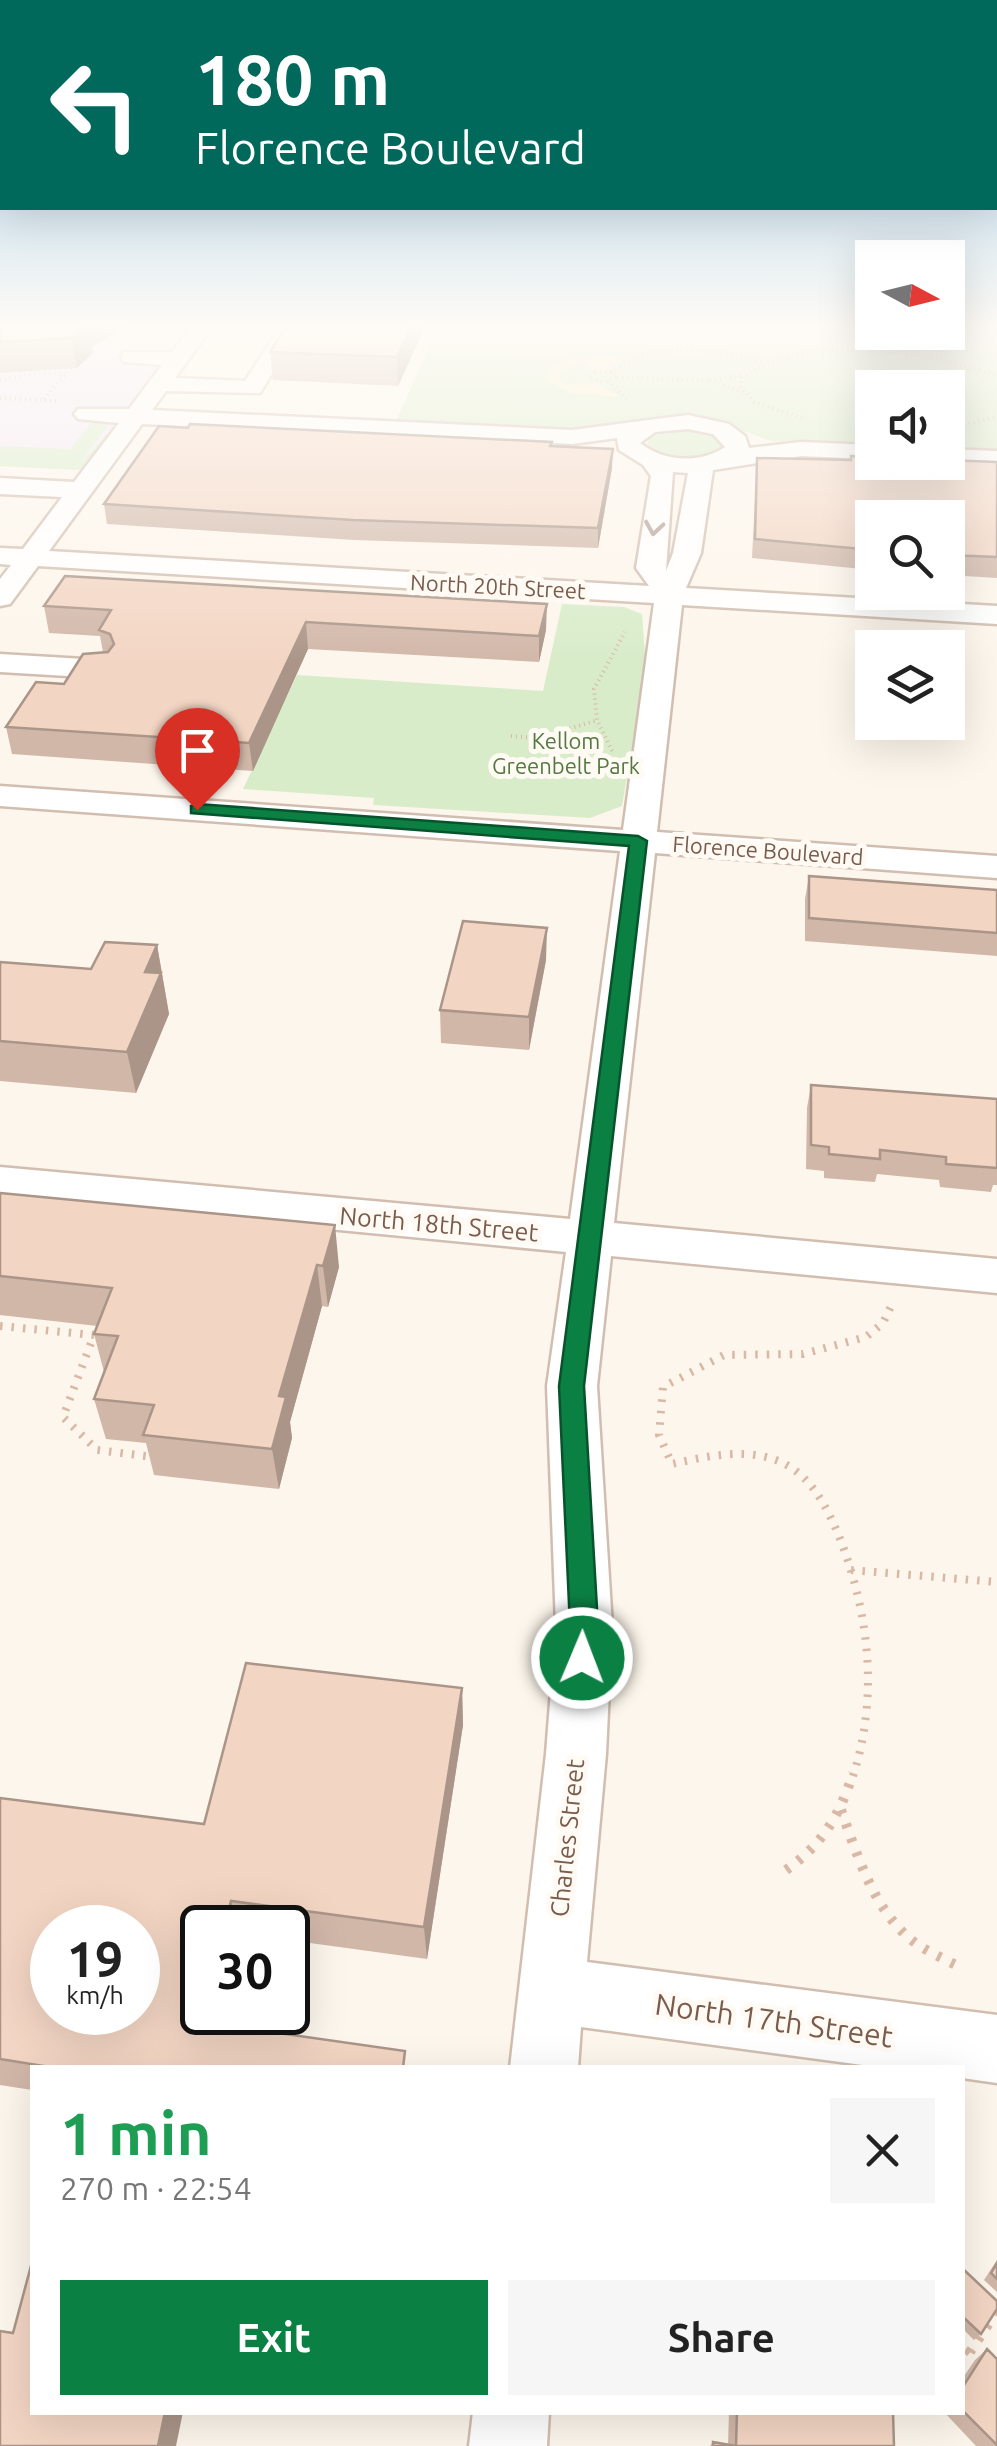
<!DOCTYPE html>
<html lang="en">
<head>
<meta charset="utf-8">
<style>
	:root { --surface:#fff; --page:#f6f6f6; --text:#222; --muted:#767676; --accent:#0b8043 }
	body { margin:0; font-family:Ubuntu,sans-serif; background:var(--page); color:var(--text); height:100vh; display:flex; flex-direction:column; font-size:38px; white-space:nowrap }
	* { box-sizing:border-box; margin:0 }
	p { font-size:32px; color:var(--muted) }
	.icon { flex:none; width:55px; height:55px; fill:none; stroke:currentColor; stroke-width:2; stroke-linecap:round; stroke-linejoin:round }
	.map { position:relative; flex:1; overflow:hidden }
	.side { position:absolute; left:30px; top:2065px; width:935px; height:350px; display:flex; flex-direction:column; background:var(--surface); border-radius:0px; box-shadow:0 10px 40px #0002 }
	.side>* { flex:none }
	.guide { position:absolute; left:0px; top:0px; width:998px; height:210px; box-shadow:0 10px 40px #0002; background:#00695c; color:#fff; overflow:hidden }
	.needle { width:65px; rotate:97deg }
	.tools { position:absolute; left:855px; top:240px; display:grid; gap:20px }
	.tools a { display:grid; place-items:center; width:110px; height:110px; border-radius:0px; background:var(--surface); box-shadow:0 10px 40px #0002; font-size:50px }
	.speed { position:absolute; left:30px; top:1905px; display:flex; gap:20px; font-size:50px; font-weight:700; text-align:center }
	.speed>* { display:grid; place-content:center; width:130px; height:130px; border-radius:50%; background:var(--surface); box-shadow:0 10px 40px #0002; line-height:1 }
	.speed small { font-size:25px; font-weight:400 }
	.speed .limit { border:5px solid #111; border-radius:15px; background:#fff; color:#111 }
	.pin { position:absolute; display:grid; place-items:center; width:85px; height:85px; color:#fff; margin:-102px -42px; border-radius:50% 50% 50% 0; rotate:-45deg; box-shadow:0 0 10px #0007 }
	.pin .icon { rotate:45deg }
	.me { position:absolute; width:110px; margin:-55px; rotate:1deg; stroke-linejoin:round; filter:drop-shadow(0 0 8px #0008) }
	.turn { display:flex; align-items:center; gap:35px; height:210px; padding:0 30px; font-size:45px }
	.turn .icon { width:130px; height:130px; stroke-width:2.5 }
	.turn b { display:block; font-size:70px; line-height:85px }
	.round { display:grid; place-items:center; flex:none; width:105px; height:105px; border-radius:0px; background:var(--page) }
	.overview { display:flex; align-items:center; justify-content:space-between; height:170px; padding:0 30px }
	h1 { font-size:60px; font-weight:700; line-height:75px; color:#1e9e55 }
	.action { display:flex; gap:20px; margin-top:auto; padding:20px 30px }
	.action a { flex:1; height:115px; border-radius:0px; background:var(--accent); color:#fff; font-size:40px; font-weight:700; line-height:115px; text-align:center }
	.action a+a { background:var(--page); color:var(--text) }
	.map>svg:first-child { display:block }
	.education { fill:#f3e8fa }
	.green { fill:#d8ecc9 }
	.sand { fill:#fcefc7 }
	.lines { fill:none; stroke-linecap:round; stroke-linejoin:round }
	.minor-casing { stroke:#d1beb0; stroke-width:5 }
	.path-far2 { stroke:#d9b8a5; stroke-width:4; stroke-dasharray:1 4; stroke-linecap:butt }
	.path-far1 { stroke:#d9b8a5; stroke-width:8; stroke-dasharray:2.5 9; stroke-linecap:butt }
	.path { stroke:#d9b8a5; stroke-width:10; stroke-dasharray:4 11; stroke-linecap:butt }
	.minor { fill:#fff; fill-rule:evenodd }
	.wall { fill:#d1b7a8 }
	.shaded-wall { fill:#aa9588 }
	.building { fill:#f3d5c3; stroke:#aa9588; stroke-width:2.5; fill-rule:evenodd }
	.oneway { stroke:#af9d94 }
	.route { fill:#0b8043; stroke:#07532c; stroke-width:2.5 }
	.labels { text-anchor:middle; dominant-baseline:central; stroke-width:10; stroke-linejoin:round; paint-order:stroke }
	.far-street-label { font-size:22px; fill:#7a5c4d; stroke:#fffaf3 }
	.far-park-label { font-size:22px; fill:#537a41; stroke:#fffaf3 }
	.street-label { font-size:25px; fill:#7a5c4d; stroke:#fffaf3 }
	.near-street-label { font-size:30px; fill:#7a5c4d; stroke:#fffaf3 }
</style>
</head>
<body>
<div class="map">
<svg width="997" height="2446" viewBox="0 0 997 2446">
	<rect width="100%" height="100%" fill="#fdf6ec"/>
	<path class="education" d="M0,323H193L79,470L0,466Z"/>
	<path class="green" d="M440,323H827L872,325V332H948V328L997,330V453L948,450V388H872V447L771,441L730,426L591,433L383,422L396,421Z
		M106,421L107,427L77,467L114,426L80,470L0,466V446L70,449L91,423Z
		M693,429L715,435L724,444C707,465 666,461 647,445L649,436Z
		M562,604L624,607L642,614L646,668L622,806L590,818L373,805L374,798L243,789L297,675L543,691Z"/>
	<path class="sand" d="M601,356L627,358L608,370H593L585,362L562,370L559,380L567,385C593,380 599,384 620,397L570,393L546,380V372L566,360Z"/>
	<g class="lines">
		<defs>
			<path id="minor" d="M194,323H215L175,378L245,381L283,323H303L260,393L166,391L152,410L572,430L688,415L729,424L745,436L749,448L801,442L872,445V459L801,456L713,470L701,553L686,588L997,606V624L682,605L657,832L997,856V878L655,853L614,1223L997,1259V1293L611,1256L597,1386L612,1626L606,1754L587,1962L997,2015V2083L962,2078V2068H885L581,2027L578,2068H510L546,1754L556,1626L547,1386L566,1252L0,1197V1167L570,1219L620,851L0,806V786L623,830L654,603L38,566L10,604L0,606V579L11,565L0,564V548L23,549L62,497L0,494V478L74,482L119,423L78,419L74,414L78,409H129L162,365L124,362L121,357L124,352H172ZM142,424L572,444L617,438L619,450L643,465L651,476L636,568L649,586L49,551ZM688,429L713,434L725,447C700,464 664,462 640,443L655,432ZM673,472L688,473L673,553L666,571Z
				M948,449L997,451V465L945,462Z
				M0,654L101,660L112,663L116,669L112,675L101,678L0,672Z
				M473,2412H549L547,2446H469Z"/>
		</defs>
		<use href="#minor" class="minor-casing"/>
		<path class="path-far2" d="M595,372H611L617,377L604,382L589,378Z
			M611,372C657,339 711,349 763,362
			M617,377L710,381
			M0,380L40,373L66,374
			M608,381L628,400
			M743,392L710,381L744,375
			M0,398L57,401
			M44,399L71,368
			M802,418L754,402L741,387L742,377C813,332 922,349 997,376
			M959,426L997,417
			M511,736L537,738L595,721
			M612,751L597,720L594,689L625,632"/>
		<path class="path-far1" d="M0,1326L94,1335L63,1417L97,1450L154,1457
			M851,1570L997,1582
			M853,1776C879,1696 869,1613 839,1536C827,1508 813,1479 785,1464C750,1446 708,1456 672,1464L659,1435L663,1387L724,1355L803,1354L866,1337L883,1323L892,1304"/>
		<path class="path" d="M841,1810C857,1854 872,1905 908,1937C924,1951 945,1959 964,1969
			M786,1870C822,1845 840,1815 853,1773
			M981,2363L970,2352L997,2311"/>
		<use href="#minor" class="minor"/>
	</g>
	<path class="wall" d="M0,323H130L92,347L93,353L77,368L0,373Z
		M288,323H427L398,386L273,380L270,352Z
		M552,446L612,468L598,548L354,540L107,524L104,504Z
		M757,458L997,462V578L948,575V518H872V570L752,558Z
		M44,606L546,630L539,662L308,649L253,771L12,754L6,727L64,684L103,652L100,636L49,633Z
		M809,876L997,890V956L805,941V899Z
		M157,945L169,1014L136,1093L0,1081V962L91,969Z
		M546,960L529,1050L441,1043L440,1010Z
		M811,1085L997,1099V1185H993L991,1192L940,1187L939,1180L877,1174L875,1182L824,1178V1171L806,1169L807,1108Z
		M0,1193L339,1267L328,1307L322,1306L290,1422L292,1438L279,1489L154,1475L146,1443L106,1439L94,1399L104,1372L94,1334L97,1326L0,1315Z
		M462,1688L463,1725L427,1959L288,1940V1928H202V2012H222L219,2024L407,2068H32V2090L0,2085V1798L204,1824Z
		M997,2260V2292L984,2280Z
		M962,2268L981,2334L974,2340L962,2328Z
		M987,2349L997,2446H976L944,2412H962V2379L975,2360Z
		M729,2412H893L894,2446H710L713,2442L728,2445Z"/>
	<path class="shaded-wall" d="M87,323H130L92,347L93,353L77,368L71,338Z
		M413,323H427L398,386L397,357Z
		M613,449L612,468L598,548V528Z
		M547,604L546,630L539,662V636Z
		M306,622L308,649L253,771L249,743Z
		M547,928L546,960L529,1050V1017Z
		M157,945L169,1014L136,1093L127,1052L145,972Z
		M335,1225L339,1267L328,1307L323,1266Z
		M317,1265L322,1306L290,1422L292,1438L279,1489L272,1449L279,1396Z
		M462,1688L463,1725L427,1959L424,1927Z
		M231,1901L239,1928H224Z
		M204,2012H222L213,2051L201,2022Z
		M165,2412H183L176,2446H158Z"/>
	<path class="building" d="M0,323H87L71,338L0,342Z
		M288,323H413L397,357L270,352Z
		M190,424L552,442L550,446L613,449L598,528L353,520L104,504L159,426L188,428Z
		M851,456L872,457V462H948V460L997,462V557L948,555V518H872V550L755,539L757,458L851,460Z
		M65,576L547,604L539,636L306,622L249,743L6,727L36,682L64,684L83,654L108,652L114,644L110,634L99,630L111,610L44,606Z
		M809,876L997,890V933L809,918Z
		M463,921L547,928L529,1017L440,1010Z
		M105,942L157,945L145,972L161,973L127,1052L0,1041V962L91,969Z
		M811,1085L997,1099V1168L946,1164V1157L880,1150V1159L829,1154V1147L811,1145Z
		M0,1193L335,1225L323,1266L317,1265L279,1396L286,1397L272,1449L143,1435L154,1405L94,1399L118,1336L94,1334L112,1288L0,1276Z
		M246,1663L462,1688L424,1927L231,1901L224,1928H202L204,2012L201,2022L405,2051L403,2068H56L0,2059V1798L204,1824ZM52,1928H138V2012H52Z
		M32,2262V2412H165L158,2446H0V2331L13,2333Z
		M997,2263V2279L991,2273Z
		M962,2268L997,2301V2309L981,2334L962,2316Z
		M987,2349L997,2359V2445L962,2410V2388Z
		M737,2412H893L894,2446H713V2442L736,2446Z"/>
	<defs><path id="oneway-chevron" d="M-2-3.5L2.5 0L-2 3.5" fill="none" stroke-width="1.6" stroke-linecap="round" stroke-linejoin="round" transform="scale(2.5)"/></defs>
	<use class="oneway" href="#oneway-chevron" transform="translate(654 528) rotate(99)"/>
	<linearGradient id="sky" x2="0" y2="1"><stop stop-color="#97c7e8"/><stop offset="0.49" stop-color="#fefbf6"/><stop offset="1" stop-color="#fefbf6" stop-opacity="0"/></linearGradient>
	<rect width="997" height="665" fill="url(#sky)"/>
	<path class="route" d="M197,804L638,836L647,841L584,1386L598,1626L592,1667L582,1671L572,1667L567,1658L570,1626L559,1386L629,846L191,813V806Z"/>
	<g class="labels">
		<g class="far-street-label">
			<text transform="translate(498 586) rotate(3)">North 20th Street</text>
			<text transform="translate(768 850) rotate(4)">Florence Boulevard</text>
		</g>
		<g class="far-park-label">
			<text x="566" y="740">Kellom<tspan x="566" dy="25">Greenbelt Park</tspan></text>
		</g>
		<g class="street-label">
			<text transform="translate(439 1224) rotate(5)">North 18th Street</text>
			<text transform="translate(567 1838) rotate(-84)">Charles Street</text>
		</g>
		<g class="near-street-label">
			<text transform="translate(774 2020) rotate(8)">North 17th Street</text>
		</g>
	</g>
</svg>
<div class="tools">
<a><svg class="needle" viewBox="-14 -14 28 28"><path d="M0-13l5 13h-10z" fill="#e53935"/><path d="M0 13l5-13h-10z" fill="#767676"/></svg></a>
<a><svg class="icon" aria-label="sound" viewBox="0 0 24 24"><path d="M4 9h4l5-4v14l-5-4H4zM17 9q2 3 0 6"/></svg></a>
<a><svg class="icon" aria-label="search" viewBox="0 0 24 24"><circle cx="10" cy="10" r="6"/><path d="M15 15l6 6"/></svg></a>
<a><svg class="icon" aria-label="layers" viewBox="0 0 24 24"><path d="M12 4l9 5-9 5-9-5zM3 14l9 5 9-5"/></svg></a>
</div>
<div class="speed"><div>19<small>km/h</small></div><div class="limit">30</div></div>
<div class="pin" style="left:197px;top:810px;background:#d93025"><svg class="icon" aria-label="arrive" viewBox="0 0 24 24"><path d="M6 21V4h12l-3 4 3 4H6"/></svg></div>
<svg class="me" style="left:582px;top:1658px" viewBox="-20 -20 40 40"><circle r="17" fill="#0b8043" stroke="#fff" stroke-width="3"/><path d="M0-11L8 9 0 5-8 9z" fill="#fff"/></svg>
<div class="guide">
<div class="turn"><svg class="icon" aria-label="left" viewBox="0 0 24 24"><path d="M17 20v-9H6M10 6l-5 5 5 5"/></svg><div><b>180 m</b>Florence Boulevard</div></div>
</div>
<section class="side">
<div class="overview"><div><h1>1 min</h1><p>270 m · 22:54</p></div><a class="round"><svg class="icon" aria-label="close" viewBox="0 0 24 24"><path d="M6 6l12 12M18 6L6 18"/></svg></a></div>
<div class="action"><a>Exit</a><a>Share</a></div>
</section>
</div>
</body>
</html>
